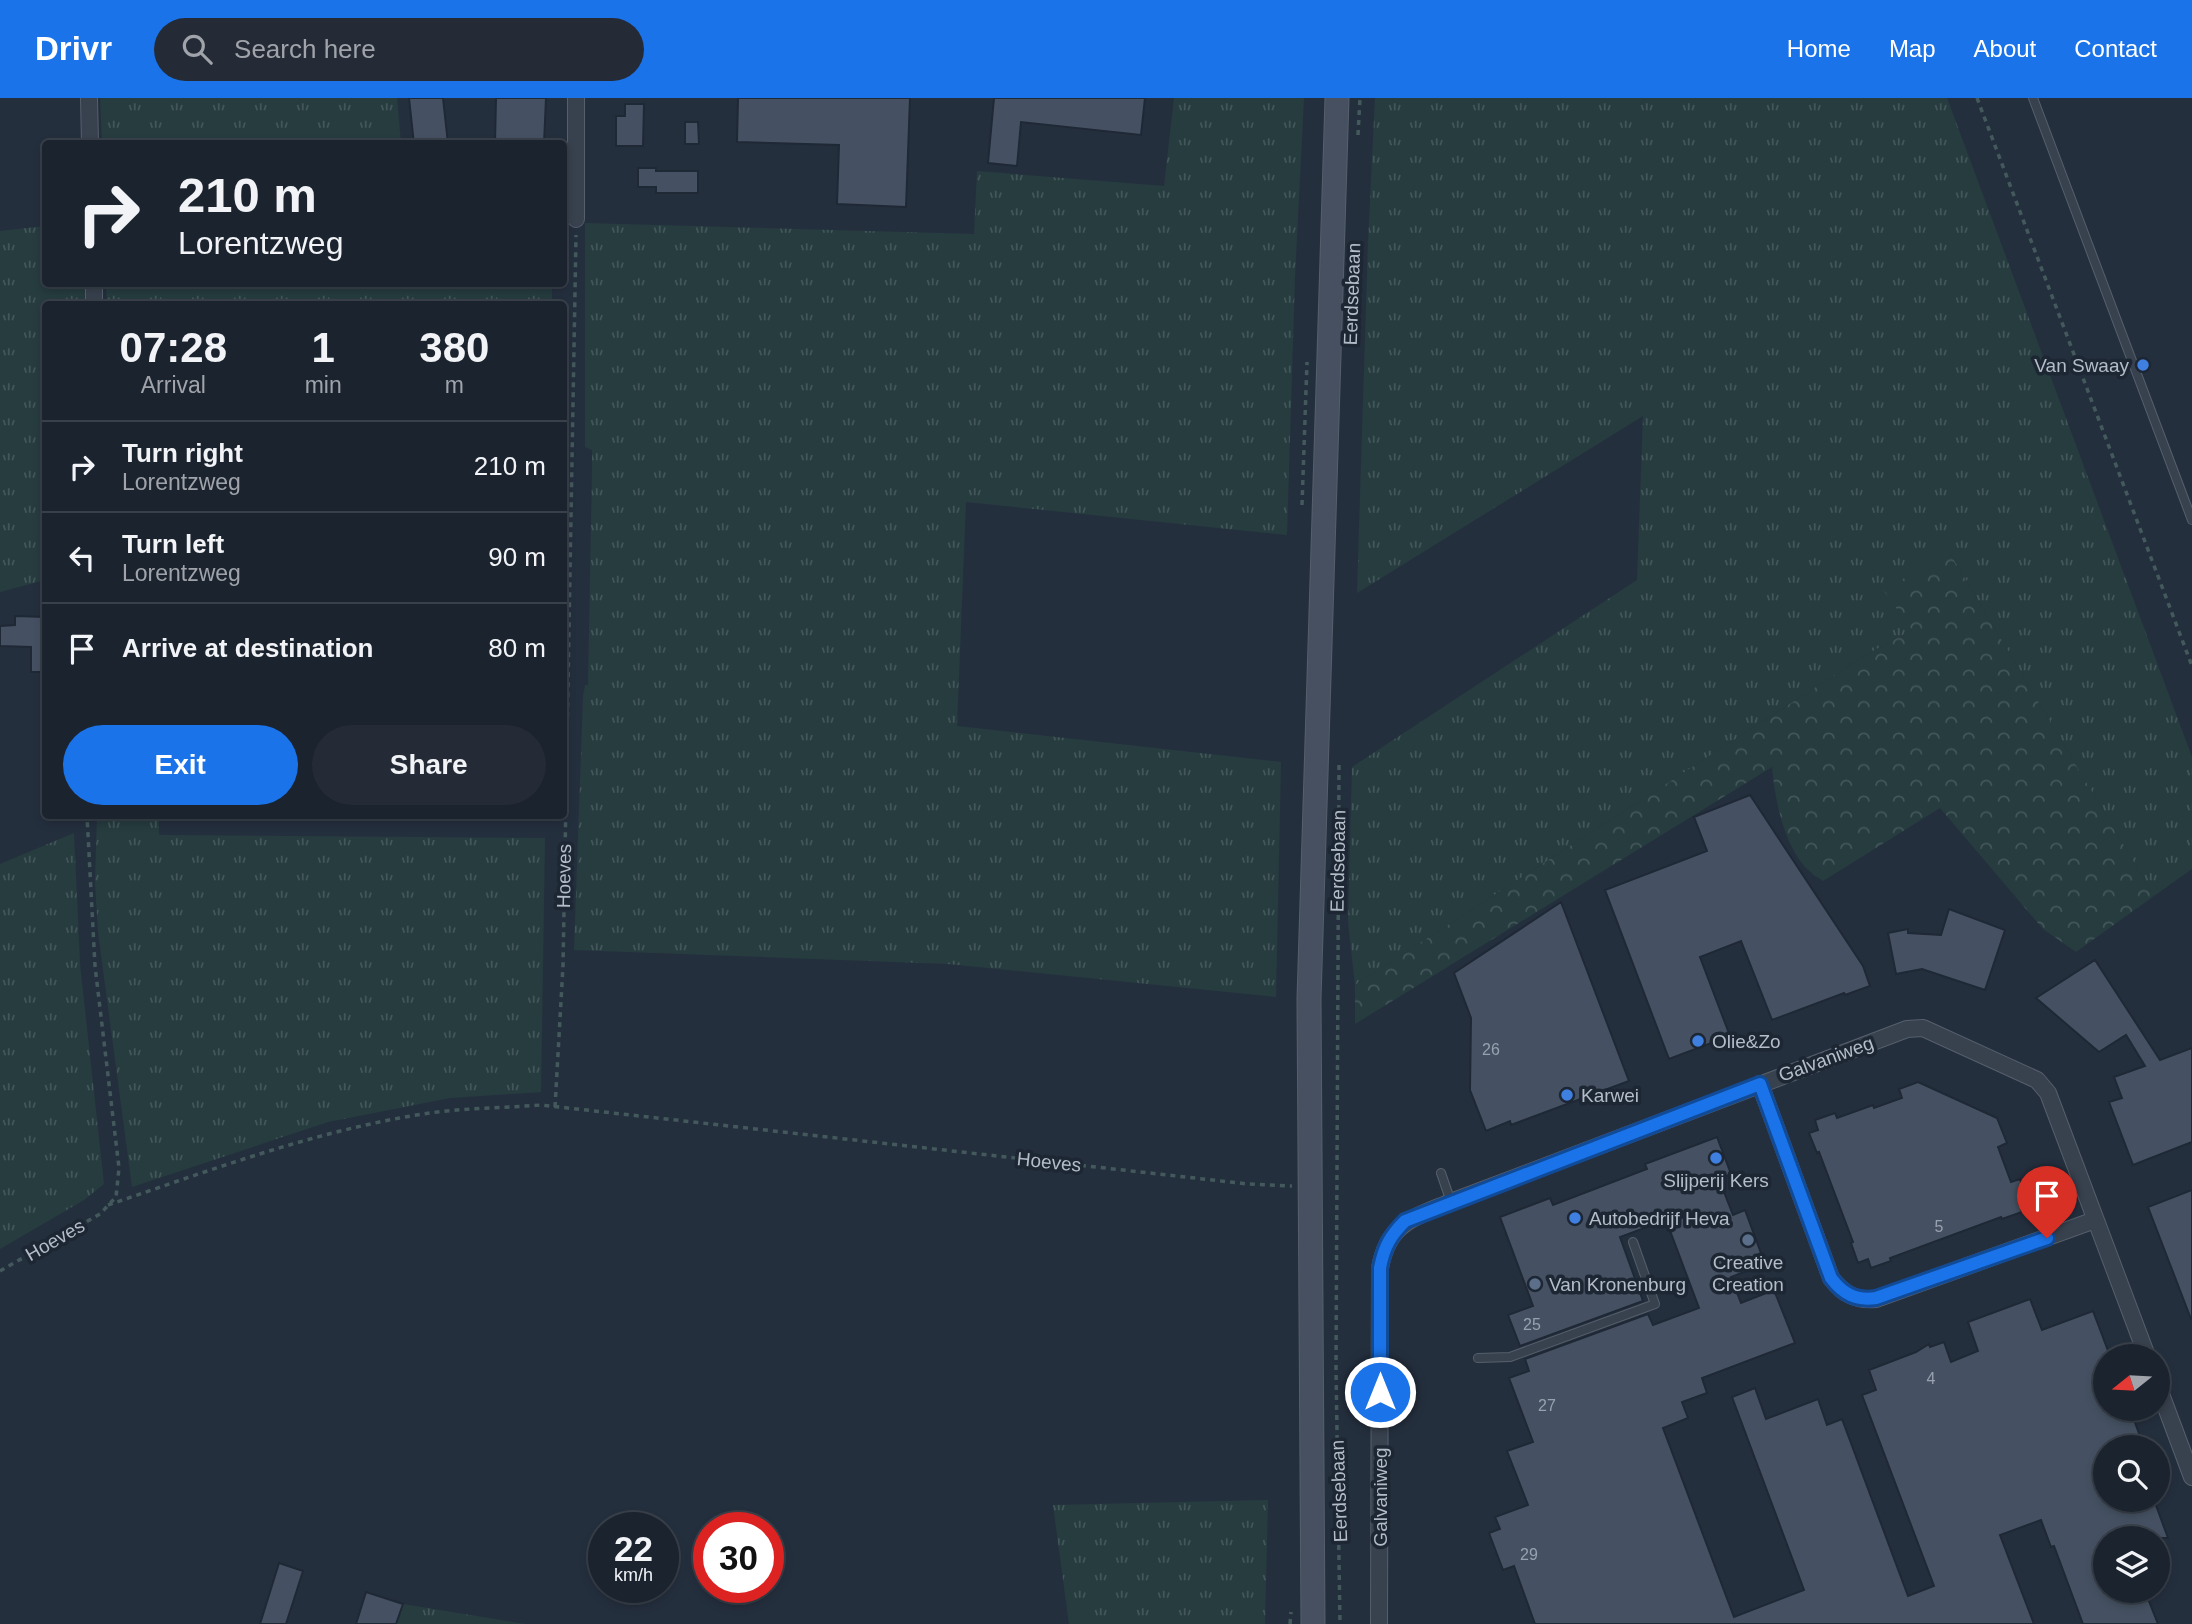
<!DOCTYPE html>
<html lang="en">
<head>
<meta charset="utf-8">
<style>
	:root { --surface:#1b232e; --page:#242b36; --text:#f1f3f6; --muted:#a0a4aa; --line:#39404a; --accent:#1a73e8 }
	body { margin:0; font-family:Arial,sans-serif; background:var(--page); color:var(--text); height:100vh; display:flex; flex-direction:column; font-size:26px; white-space:nowrap }
	* { box-sizing:border-box; margin:0 }
	p { font-size:23px; color:var(--muted) }
	.icon { flex:none; width:38px; height:38px; fill:none; stroke:currentColor; stroke-width:2; stroke-linecap:round; stroke-linejoin:round }
	.map { position:relative; flex:1; overflow:hidden }
	.side { position:absolute; left:42px; top:203px; width:525px; height:518px; display:flex; flex-direction:column; background:var(--surface); border-radius:7px; box-shadow:0 4px 10px #0003,0 0 0 2px var(--line) }
	.side>* { flex:none }
	.top-card { position:absolute; left:42px; top:42px; width:525px; height:147px; border-radius:7px; box-shadow:0 4px 10px #0003,0 0 0 2px var(--line); background:#1b232e; color:var(--text); overflow:hidden }
	.needle { width:46px; rotate:252deg }
	.fabs { position:absolute; left:2093px; top:1246px; display:grid; gap:14px }
	.fabs a { display:grid; place-items:center; width:77px; height:77px; border-radius:50%; background:var(--surface); box-shadow:0 4px 10px #0003,0 0 0 2px var(--line); font-size:35px }
	.speed { position:absolute; left:588px; top:1414px; display:flex; gap:14px; font-size:35px; font-weight:700; text-align:center }
	.speed>* { display:grid; place-content:center; width:91px; height:91px; border-radius:50%; background:var(--surface); box-shadow:0 4px 10px #0003,0 0 0 2px var(--line); line-height:1 }
	.speed small { font-size:18px; font-weight:400 }
	.speed .limit { border:10px solid #d22; background:#fff; color:#111 }
	.pin { position:absolute; display:grid; place-items:center; width:60px; height:60px; color:#fff; margin:-72px -30px; border-radius:50% 50% 50% 0; rotate:-45deg; box-shadow:0 0 7px #0007 }
	.pin .icon { rotate:45deg }
	.me { position:absolute; width:77px; margin:-38px; rotate:0deg; stroke-linejoin:round; filter:drop-shadow(0 0 5px #0008) }
	.turn { display:flex; align-items:center; gap:24px; height:147px; padding:0 21px; font-size:32px }
	.turn .icon { width:91px; height:91px; stroke-width:2.5 }
	.turn b { display:block; font-size:49px; line-height:60px }
	.eta { display:flex; justify-content:space-evenly; align-items:center; height:119px; text-align:center }
	.eta b { font-size:42px; font-weight:800; line-height:49px }
	.primary-button { display:flex; gap:14px; margin-top:auto; padding:14px 21px }
	.primary-button a { flex:1; height:80px; border-radius:42px; background:var(--accent); color:#fff; font-size:28px; font-weight:800; line-height:80px; text-align:center }
	.primary-button a+a { background:var(--page); color:var(--text) }
	ul { padding:0; list-style:none }
	li { display:flex; align-items:center; gap:21px; height:91px; padding:0 21px; border-top:2px solid var(--line) }
	li div { flex:1 }
	li b { display:block; font-size:26px }
	li em { font-style:normal }
	header { display:flex; align-items:center; gap:42px; box-sizing:border-box; height:98px; padding:0 35px; background:var(--accent); color:#fff }
	header strong { font-size:33px }
	nav { display:flex; gap:38px; margin-inline-start:auto; font-size:24px }
	.search { width:490px; height:63px; background:var(--page); display:flex; align-items:center; gap:18px; box-sizing:border-box; padding:0 24px; border-radius:38px; color:var(--muted); font-size:26px }
	.map>svg:first-child { display:block }
	.grass { fill:url(#grass-tufts) }
	.forest { fill:url(#forest-crowns) }
	.building { fill:#455162; stroke:#1f2835; stroke-width:2 }
	.lines { fill:none; stroke-linecap:round; stroke-linejoin:round }
	.lane-casing { stroke:#565f6c; stroke-width:10 }
	.street-casing { stroke:#565f6c; stroke-width:18 }
	.secondary-casing { stroke:#565f6c; stroke-width:25 }
	.path { stroke:#44595c; stroke-width:3.5; stroke-dasharray:5 5; stroke-linecap:butt }
	.lane { stroke:#38414e; stroke-width:8 }
	.street { stroke:#38414e; stroke-width:16 }
	.secondary { stroke:#465061; stroke-width:23 }
	.route-casing { stroke:#114b97; stroke-width:18 }
	.route { stroke:#1a73e8; stroke-width:12 }
	.shop-dot { fill:#3f7fe0; stroke:#1d2633; stroke-width:2.5 }
	.service-dot { fill:#5c6f8a; stroke:#1d2633; stroke-width:2.5 }
	.labels { text-anchor:middle; dominant-baseline:central; stroke-width:7; stroke-linejoin:round; paint-order:stroke }
	.number-label { font-size:16px; fill:#98a1af }
	.street-label { font-size:19px; fill:#b4bcc9; stroke:#1d2633 }
	.poi-label { font-size:19px; fill:#b4bcc9; stroke:#1d2633; text-anchor:start }
</style>
</head>
<body>
<header>
<strong>Drivr</strong>
<div class="search"><svg class="icon" aria-label="search" viewBox="0 0 24 24"><circle cx="10" cy="10" r="6"/><path d="M15 15l6 6"/></svg>Search here</div>
<nav><a>Home</a><a>Map</a><a>About</a><a>Contact</a></nav>
</header>
<div class="map">
<svg width="2192" height="1526" viewBox="0 0 2192 1526">
	<defs>
		<pattern id="grass-tufts" width="24" height="20" patternUnits="userSpaceOnUse" patternTransform="scale(1.75)"><rect width="24" height="20" fill="#263c3f"/><path d="M3 7l-1-3M5 7V3M7 7l1-3M15 17l-1-3M17 17v-4M19 17l1-3" fill="none" stroke="#435659"/></pattern>
		<pattern id="forest-crowns" width="20" height="18" patternUnits="userSpaceOnUse" patternTransform="scale(1.75)"><rect width="20" height="18" fill="#263c3f"/><path d="M2 6a3 3 0 1 1 6 0M12 15a3 3 0 1 1 6 0" fill="none" stroke="#435659"/></pattern>
	</defs>
	<rect width="100%" height="100%" fill="#242f3e"/>
	<path class="grass" d="M100,0H397L401,45H102Z
		M1174,0H1304L1295,178L1287,437L966,404L957,628L1281,664L1276,899L948,866L574,852L583,599L585,587H588L592,374V352L585,349V125L974,136L977,73L1164,88Z
		M1375,0H1947L2192,659V771L2154,798L1948,452L1912,532L1864,558L1355,887L1348,824L1352,669L1637,482L1643,318L1357,495L1368,144Z
		M45,128L46,186H86L87,206H46L45,482L0,494V133Z
		M106,186H552V206H107Z
		M97,718H159V737L545,740L541,994L450,1000L328,1024L132,1089L98,834L95,785Z
		M74,735L80,866L104,1086L84,1102L0,1151V766Z
		M1268,1402L1265,1526H1069L1053,1407Z
		M397,1505L525,1526H394Z"/>
	<path class="forest" d="M1948,452L2154,798L2076,854L2043,831L1940,710L1823,783C1817,779 1810,774 1805,769C1783,744 1775,701 1772,669L1355,926V887L1864,558L1912,532L1884,493Z"/>
	<path class="building" d="M409,0H443L448,46H414Z
		M496,0H546L544,46H495Z
		M738,0H910L906,109L837,106L839,47L737,44Z
		M994,0H1145L1141,37L1021,24L1017,68L988,65Z
		M625,6H644L643,48H616V18H625Z
		M685,24H698L699,46H685Z
		M638,70H656V73H698V95H656V89H638Z
		M15,518L46,519V574H31V549L0,548V528L15,527Z
		M1750,697L1863,868L1870,888L1845,897L1844,895L1772,922L1741,843L1700,859L1730,938L1669,961L1605,792L1707,753L1694,719Z
		M1561,804L1629,983L1511,1027L1510,1023L1486,1033L1470,992L1471,920L1454,875Z
		M1949,811L2005,832L1985,892L1922,871L1896,876L1888,835L1908,831V835L1941,837Z
		M2095,862L2160,962L2192,950V1044L2133,1067L2109,1004L2122,1000L2114,979L2145,968L2126,937L2099,954L2036,900Z
		M1918,984L1997,1020L2007,1045L1998,1049L2011,1084L2020,1081L2027,1101L2019,1105L2022,1114L2002,1121L2001,1119L1890,1160L1891,1163L1871,1170L1868,1161L1858,1165L1851,1145L1853,1144L1819,1054L1817,1055L1809,1035L1818,1032L1815,1022L1835,1015L1837,1020L1873,1007L1874,1010L1902,1000L1899,991Z
		M1717,1039L1731,1076L1719,1081L1733,1117L1745,1112L1765,1166L1731,1179L1741,1205L1774,1192L1795,1245L1702,1280L1707,1295L1682,1304L1688,1320L1663,1330L1734,1519L1804,1492L1732,1299L1755,1290L1766,1321L1818,1301L1827,1327L1842,1321L1908,1498L1934,1488L1862,1297L1876,1292L1869,1272L1916,1254L1929,1246L1930,1249L1944,1244L1951,1264L1978,1253L1968,1224L2030,1201L2042,1232L2093,1213L2110,1258H2105V1311H2130L2144,1349H2105V1402H2154L2168,1440H2105V1493H2145L2158,1526H2083L2054,1448L2051,1449L2041,1422L2000,1437L2034,1526H1535L1514,1468L1503,1472L1489,1435L1500,1431L1495,1419L1528,1407L1507,1353L1533,1344L1509,1280L1529,1273L1525,1261L1648,1216L1653,1227L1699,1210L1666,1122L1620,1139L1643,1203L1520,1248L1508,1217L1533,1208L1500,1119L1550,1100L1553,1107L1647,1071L1645,1066Z
		M2192,1092V1221H2191L2148,1109Z
		M279,1465L303,1473L286,1526H260Z
		M366,1494L403,1506L396,1526H356Z"/>
	<g class="lines">
		<defs>
			<path id="lane" d="M2033,0L2192,422
				M1441,1075L1451,1104
				M1478,1260L1510,1259L1655,1206L1633,1144"/>
			<path id="street" d="M89,0L90,46
				M576,0V121
				M94,186V206
				M1760,986L1831,1180C1843,1196 1856,1203 1876,1201L2095,1122
				M2158,1288L2192,1379
				M1379,1526L1380,1170C1388,1125 1413,1120 1451,1104L1907,931L1923,930L2037,982L2048,995L2147,1258"/>
			<path id="secondary" d="M1313,1526L1309,901L1337,0"/>
		</defs>
		<use href="#lane" class="lane-casing"/>
		<use href="#street" class="street-casing"/>
		<use href="#secondary" class="secondary-casing"/>
		<path class="path" d="M1977,0L2192,568
			M1358,37L1360,0
			M1302,407L1307,264
			M1339,667L1336,1270L1340,1526
			M555,1009L563,868L576,137
			M108,1107C211,1072 315,1033 423,1016C461,1010 502,1010 541,1007L1248,1086L1292,1088
			M0,1173L100,1116L116,1099L119,1070L95,868L87,718
			M1290,1526L1291,1514"/>
		<use href="#lane" class="lane"/>
		<use href="#street" class="street"/>
		<use href="#secondary" class="secondary"/>
	</g>
	<g class="lines">
		<defs>
			<path id="route" d="M1380,1294V1170C1384,1149 1390,1138 1405,1123L1760,986L1831,1180C1843,1196 1856,1203 1876,1200L2047,1140"/>
		</defs>
		<use href="#route" class="route-casing"/>
		<use href="#route" class="route"/>
	</g>
	<g class="shop-dot">
		<circle cx="2143" cy="267" r="7"/>
		<circle cx="1698" cy="943" r="7"/>
		<circle cx="1567" cy="997" r="7"/>
		<circle cx="1716" cy="1060" r="7"/>
		<circle cx="1575" cy="1120" r="7"/>
	</g>
	<g class="service-dot">
		<circle cx="1748" cy="1142" r="7"/>
		<circle cx="1535" cy="1186" r="7"/>
	</g>
	<g class="labels">
		<g class="number-label">
			<text x="1491" y="951">26</text>
			<text x="1939" y="1128">5</text>
			<text x="1532" y="1226">25</text>
			<text x="1931" y="1280">4</text>
			<text x="1547" y="1307">27</text>
			<text x="1529" y="1456">29</text>
		</g>
		<g class="street-label">
			<text transform="translate(1352 196) rotate(-88)">Eerdsebaan</text>
			<text transform="translate(1338 763) rotate(-89)">Eerdsebaan</text>
			<text transform="translate(564 778) rotate(-89)">Hoeves</text>
			<text transform="translate(1826 961) rotate(-20)">Galvaniweg</text>
			<text transform="translate(1049 1064) rotate(6)">Hoeves</text>
			<text transform="translate(55 1142) rotate(-30)">Hoeves</text>
			<text transform="translate(1339 1393) rotate(-92)">Eerdsebaan</text>
			<text transform="translate(1380 1399) rotate(-90)">Galvaniweg</text>
		</g>
		<g class="poi-label">
			<text x="2129" y="267" text-anchor="end">Van Swaay</text>
			<text x="1712" y="943">Olie&amp;Zo</text>
			<text x="1581" y="997">Karwei</text>
			<text x="1716" y="1082" text-anchor="middle">Slijperij Kers</text>
			<text x="1589" y="1120">Autobedrijf Heva</text>
			<text x="1748" y="1164" text-anchor="middle">Creative<tspan x="1748" dy="22">Creation</tspan></text>
			<text x="1549" y="1186">Van Kronenburg</text>
		</g>
	</g>
</svg>
<div class="fabs">
<a><svg class="needle" viewBox="-14 -14 28 28"><path d="M0-13l5 13h-10z" fill="#e53935"/><path d="M0 13l5-13h-10z" fill="#a0a4aa"/></svg></a>
<a><svg class="icon" aria-label="search" viewBox="0 0 24 24"><circle cx="10" cy="10" r="6"/><path d="M15 15l6 6"/></svg></a>
<a><svg class="icon" aria-label="layers" viewBox="0 0 24 24"><path d="M12 4l9 5-9 5-9-5zM3 14l9 5 9-5"/></svg></a>
</div>
<div class="speed"><div>22<small>km/h</small></div><div class="limit">30</div></div>
<div class="pin" style="left:2047px;top:1140px;background:#d93025"><svg class="icon" aria-label="arrive" viewBox="0 0 24 24"><path d="M6 21V4h12l-3 4 3 4H6"/></svg></div>
<svg class="me" style="left:1380px;top:1294px" viewBox="-20 -20 40 40"><circle r="17" fill="#1a73e8" stroke="#fff" stroke-width="3"/><path d="M0-11L8 9 0 5-8 9z" fill="#fff"/></svg>
<div class="top-card">
<div class="turn"><svg class="icon" aria-label="right" viewBox="0 0 24 24"><path d="M7 20v-9h11M14 6l5 5-5 5"/></svg><div><b>210 m</b>Lorentzweg</div></div>
</div>
<section class="side">
<div class="eta">
<div><b>07:28</b><p>Arrival</p></div>
<div><b>1</b><p>min</p></div>
<div><b>380</b><p>m</p></div>
</div>
<ul>
<li><svg class="icon" aria-label="right" viewBox="0 0 24 24"><path d="M7 20v-9h11M14 6l5 5-5 5"/></svg><div><b>Turn right</b><p>Lorentzweg</p></div><em>210 m</em></li>
<li><svg class="icon" aria-label="left" viewBox="0 0 24 24"><path d="M17 20v-9H6M10 6l-5 5 5 5"/></svg><div><b>Turn left</b><p>Lorentzweg</p></div><em>90 m</em></li>
<li><svg class="icon" aria-label="arrive" viewBox="0 0 24 24"><path d="M6 21V4h12l-3 4 3 4H6"/></svg><div><b>Arrive at destination</b></div><em>80 m</em></li>
</ul>
<div class="primary-button"><a>Exit</a><a>Share</a></div>
</section>
</div>
</body>
</html>
